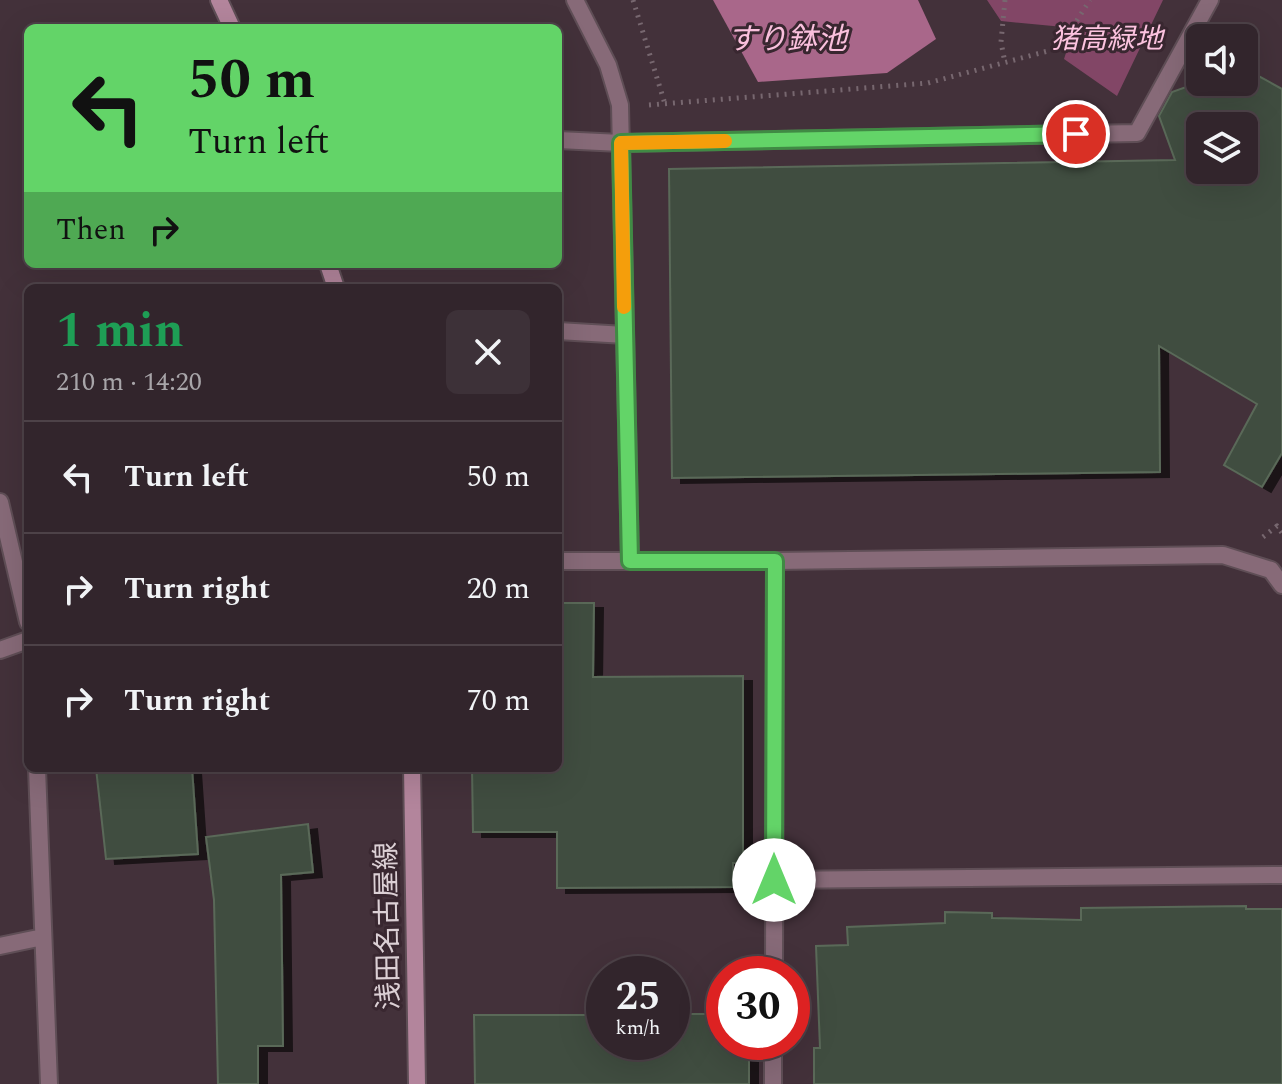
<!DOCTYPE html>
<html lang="en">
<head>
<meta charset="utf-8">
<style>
	:root { --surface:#32252c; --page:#3d3138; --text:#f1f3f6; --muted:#a8a5a9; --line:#4d4248 }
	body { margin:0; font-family:Spectral,"Noto Sans JP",serif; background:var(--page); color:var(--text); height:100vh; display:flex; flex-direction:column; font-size:30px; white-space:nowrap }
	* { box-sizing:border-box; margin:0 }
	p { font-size:26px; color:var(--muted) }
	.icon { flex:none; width:44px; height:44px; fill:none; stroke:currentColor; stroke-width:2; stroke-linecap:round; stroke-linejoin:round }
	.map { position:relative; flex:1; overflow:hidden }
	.details { position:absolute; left:24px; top:284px; width:538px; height:488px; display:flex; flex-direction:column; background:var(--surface); border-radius:12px; box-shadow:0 8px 32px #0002,0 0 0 2px var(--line) }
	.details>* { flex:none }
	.top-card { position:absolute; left:24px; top:24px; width:538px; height:244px; border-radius:12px; box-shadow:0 8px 32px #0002,0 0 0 2px var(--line); background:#63d468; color:#111; overflow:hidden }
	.fabs { position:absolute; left:1186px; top:24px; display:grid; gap:16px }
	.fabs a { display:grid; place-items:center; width:72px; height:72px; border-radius:12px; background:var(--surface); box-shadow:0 8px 32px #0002,0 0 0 2px var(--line); font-size:40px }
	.speed { position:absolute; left:586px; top:956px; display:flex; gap:16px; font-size:40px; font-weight:700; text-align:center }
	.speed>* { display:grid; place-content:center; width:104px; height:104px; border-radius:50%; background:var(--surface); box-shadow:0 8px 32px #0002,0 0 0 2px var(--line); line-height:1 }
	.speed small { font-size:20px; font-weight:400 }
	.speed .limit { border:12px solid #d22; background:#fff; color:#111 }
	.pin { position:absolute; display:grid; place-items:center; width:68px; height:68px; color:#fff; margin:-34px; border:4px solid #fff; border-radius:50%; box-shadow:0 2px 8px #0007 }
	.me { position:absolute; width:88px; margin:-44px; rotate:0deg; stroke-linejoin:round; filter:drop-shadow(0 0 6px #0008) }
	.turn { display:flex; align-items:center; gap:28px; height:168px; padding:0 32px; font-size:36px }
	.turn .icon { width:104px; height:104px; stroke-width:2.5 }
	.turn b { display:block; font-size:56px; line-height:68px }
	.then { display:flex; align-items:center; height:76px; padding:0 32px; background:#0003; gap:16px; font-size:30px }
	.round { display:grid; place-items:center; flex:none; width:84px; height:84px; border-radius:12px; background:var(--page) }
	.head { display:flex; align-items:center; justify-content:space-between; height:136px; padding:0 32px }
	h1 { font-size:48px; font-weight:700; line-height:60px; color:#1e9e55 }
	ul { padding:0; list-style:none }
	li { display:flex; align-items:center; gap:24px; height:112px; padding:0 32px; border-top:2px solid var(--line) }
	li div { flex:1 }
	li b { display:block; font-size:30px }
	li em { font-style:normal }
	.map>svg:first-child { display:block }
	.green { fill:#824666 }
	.water { fill:#a9678a }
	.building { fill:#404e40; stroke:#5a6959; stroke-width:2; fill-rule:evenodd; filter:url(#shadow) }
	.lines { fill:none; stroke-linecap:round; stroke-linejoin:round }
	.lane-casing { stroke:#5f4e56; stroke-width:20 }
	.street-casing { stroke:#5f4e56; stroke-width:20 }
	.secondary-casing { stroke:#5f4e56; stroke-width:20 }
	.path { stroke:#77676f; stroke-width:5; stroke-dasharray:2 6; stroke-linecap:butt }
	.lane { stroke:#876a78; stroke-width:16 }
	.street { stroke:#876a78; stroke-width:16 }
	.secondary { stroke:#b3859c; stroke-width:16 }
	.route-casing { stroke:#408a44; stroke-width:20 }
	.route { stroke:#63d468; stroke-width:14 }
	.slow { stroke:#f59e0b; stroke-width:14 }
	.labels { text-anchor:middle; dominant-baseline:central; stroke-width:6; stroke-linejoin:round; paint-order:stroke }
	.park-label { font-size:28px; font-style:italic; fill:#fcc3df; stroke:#392730 }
	.street-label { font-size:28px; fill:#dcd0d5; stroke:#392730 }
	.water-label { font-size:30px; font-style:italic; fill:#fac0dd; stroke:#392730 }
</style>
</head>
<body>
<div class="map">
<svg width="1282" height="1084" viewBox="0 0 1282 1084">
	<defs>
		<filter id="shadow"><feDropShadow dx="9" dy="5" stdDeviation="0" flood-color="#0009"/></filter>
	</defs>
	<rect width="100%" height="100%" fill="#43313a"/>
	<path class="green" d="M987,0H1163L1117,96L1064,59L1074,28L1001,21Z"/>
	<path class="water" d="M713,0H918L936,39L887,73L758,82Z"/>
	<path class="building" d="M1244,68L1282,89V453L1262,487L1224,465L1257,404L1159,346L1160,472L672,478L669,169L1175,160L1159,116L1172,92L1192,85L1200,72V82H1244ZM1200,126H1244V170H1200Z
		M558,603H594L593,677L743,676V863H733V887L557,888V832H473L472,768H558Z
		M96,768H192L198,854L106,859Z
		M308,824L313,872L281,875L283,1046H258V1084H218L214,900L206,837Z
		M1246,906V909H1282V1084H814V1048H820L816,946L848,945L847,927L945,923V912L992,913V918L1081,920V908Z
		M672,1014H724V1042H749V1084H475L474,1015H604V1042H672Z"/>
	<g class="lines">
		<defs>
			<path id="lane" d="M575,0L608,65L620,105L630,561
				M558,140L621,143L1137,133L1210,0
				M558,331L625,335"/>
			<path id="street" d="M0,502L28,622
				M558,561H775
				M0,650L28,640
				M37,768L49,1084
				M774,880L1282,875
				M0,946L43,937
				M774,974L775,561L1223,555L1271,570L1282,585
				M773,1084V1042"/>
			<path id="secondary" d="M219,0L232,28
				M328,264L336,288
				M412,768L417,1084"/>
		</defs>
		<use href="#lane" class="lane-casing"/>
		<use href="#street" class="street-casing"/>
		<use href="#secondary" class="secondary-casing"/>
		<path class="path" d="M633,0L665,104
			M1005,0L1001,42L1005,63
			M649,105L928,83L1059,48L1090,0
			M1263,537L1277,526L1282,533"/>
		<use href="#lane" class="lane"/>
		<use href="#street" class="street"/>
		<use href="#secondary" class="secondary"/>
	</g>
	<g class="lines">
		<defs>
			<path id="route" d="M774,880L775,561H630L621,143L1076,134"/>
		</defs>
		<use href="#route" class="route-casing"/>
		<use href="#route" class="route"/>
		<path class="slow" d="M624,307L621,143L725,141"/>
	</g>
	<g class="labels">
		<g class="park-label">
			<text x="1107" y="39">猪高緑地</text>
		</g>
		<g class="street-label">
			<text transform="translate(388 926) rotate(-91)">浅田名古屋線</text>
		</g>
		<g class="water-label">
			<text x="787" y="40">すり鉢池</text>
		</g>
	</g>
</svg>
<div class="fabs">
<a><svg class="icon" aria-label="sound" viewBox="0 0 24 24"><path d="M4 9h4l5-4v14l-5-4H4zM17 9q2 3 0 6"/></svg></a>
<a><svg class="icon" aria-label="layers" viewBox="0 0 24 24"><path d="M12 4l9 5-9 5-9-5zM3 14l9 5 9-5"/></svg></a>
</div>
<div class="speed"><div>25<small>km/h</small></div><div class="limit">30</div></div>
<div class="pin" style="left:1076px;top:134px;background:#d93025"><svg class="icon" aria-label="arrive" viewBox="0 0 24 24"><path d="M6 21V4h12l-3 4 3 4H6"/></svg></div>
<svg class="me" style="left:774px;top:880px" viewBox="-20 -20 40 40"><circle r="19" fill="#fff"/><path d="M0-13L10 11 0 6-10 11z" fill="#63d468"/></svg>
<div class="top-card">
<div class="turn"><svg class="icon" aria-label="left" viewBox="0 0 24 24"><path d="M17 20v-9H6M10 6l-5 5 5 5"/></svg><div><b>50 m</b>Turn left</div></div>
<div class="then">Then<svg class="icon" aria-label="right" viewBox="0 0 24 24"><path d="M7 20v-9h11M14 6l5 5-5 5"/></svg></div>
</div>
<section class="details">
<div class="head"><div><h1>1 min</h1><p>210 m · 14:20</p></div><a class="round"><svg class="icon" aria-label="close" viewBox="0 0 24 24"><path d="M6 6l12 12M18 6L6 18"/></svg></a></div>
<ul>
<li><svg class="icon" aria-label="left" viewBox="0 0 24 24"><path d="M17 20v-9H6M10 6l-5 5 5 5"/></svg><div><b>Turn left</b></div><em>50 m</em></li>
<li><svg class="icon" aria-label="right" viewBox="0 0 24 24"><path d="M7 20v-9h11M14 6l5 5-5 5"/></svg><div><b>Turn right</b></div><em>20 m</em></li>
<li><svg class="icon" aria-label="right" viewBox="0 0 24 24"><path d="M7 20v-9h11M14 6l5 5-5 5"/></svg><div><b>Turn right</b></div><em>70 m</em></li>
</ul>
</section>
</div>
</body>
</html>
